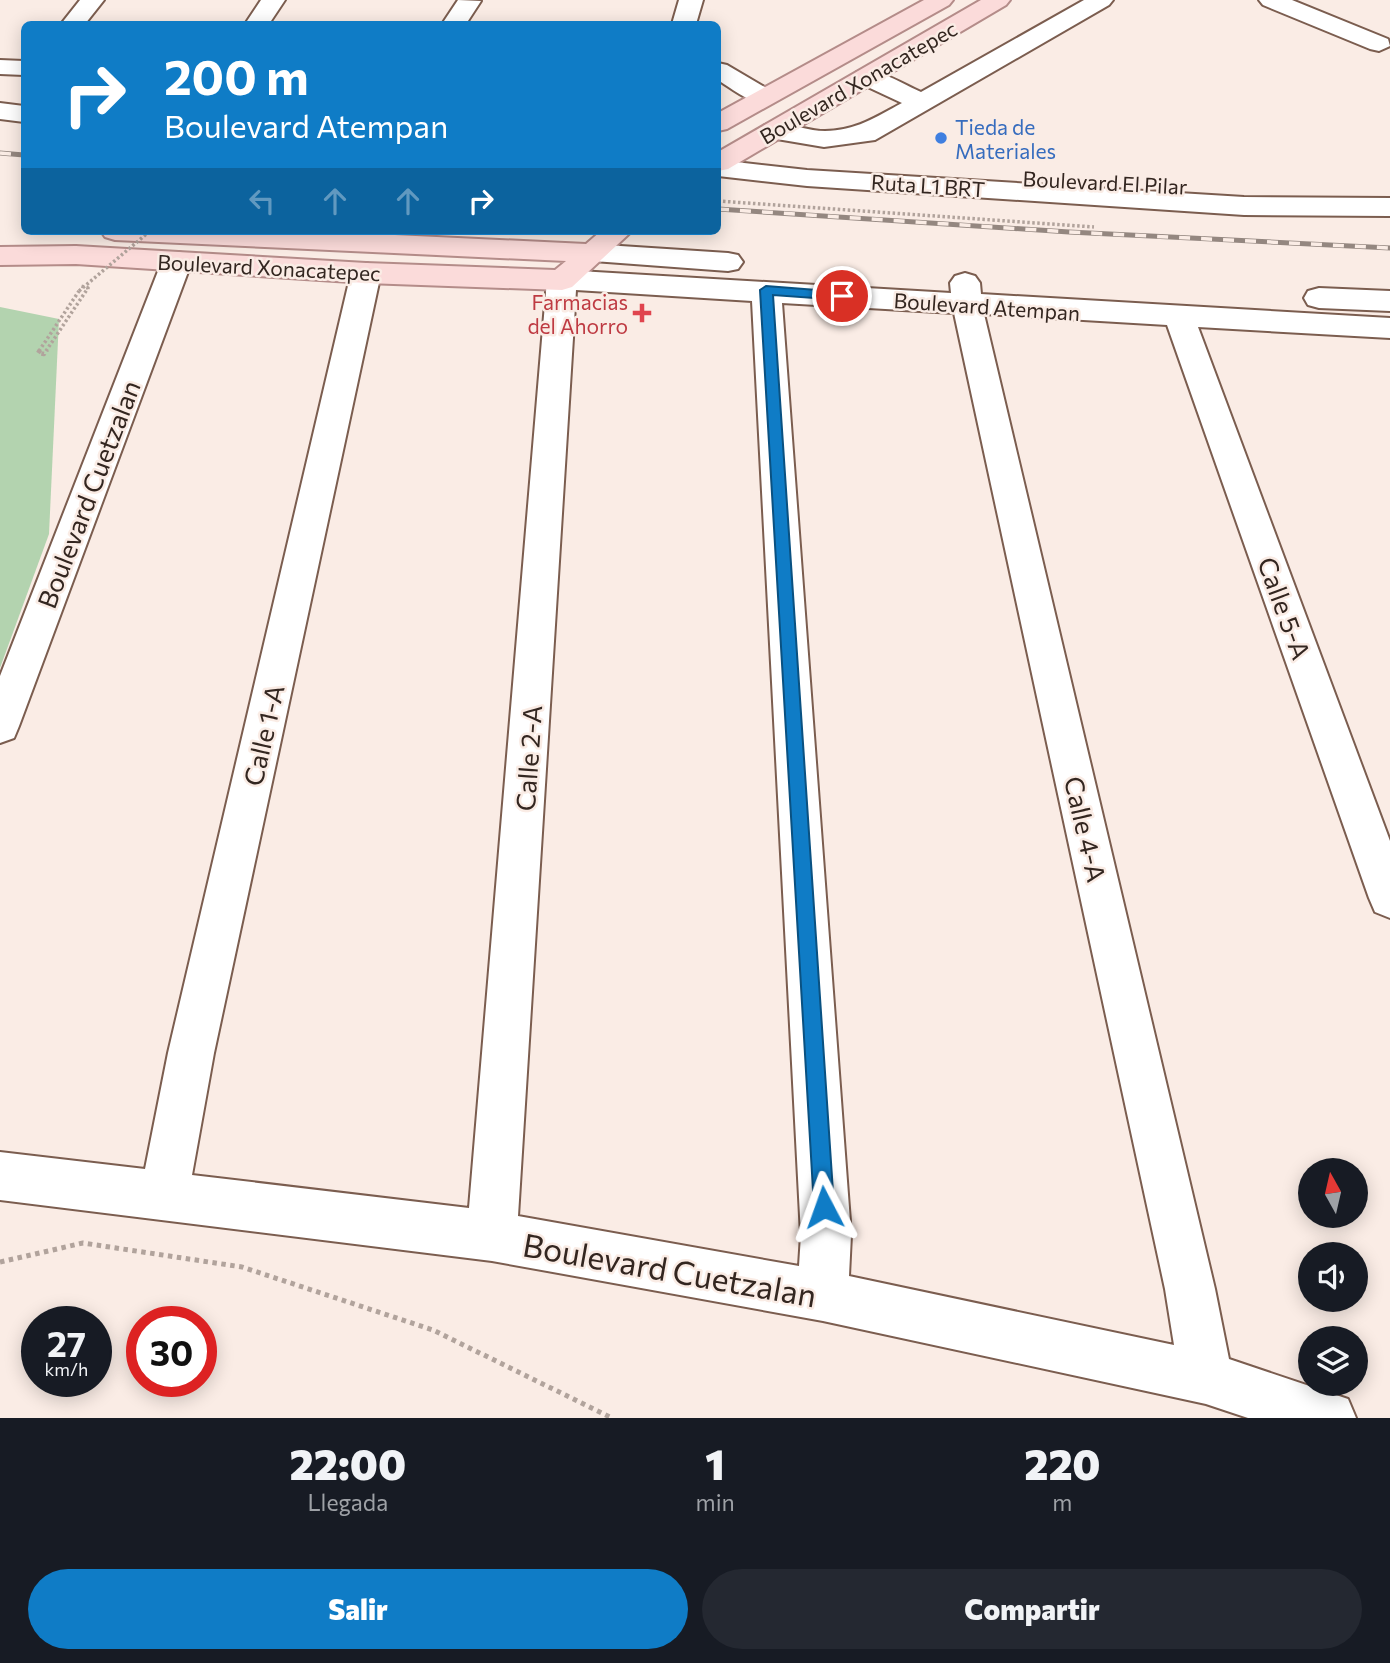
<!DOCTYPE html>
<html lang="es">
<head>
<meta charset="utf-8">
<style>
	:root { --surface:#171b24; --page:#242831; --text:#f1f3f6; --muted:#9ea1a6; --accent:#0f7cc6 }
	body { margin:0; font-family:Commissioner,sans-serif; background:var(--page); color:var(--text); height:100vh; display:flex; flex-direction:column; font-size:26px; white-space:nowrap }
	* { box-sizing:border-box; margin:0 }
	p { font-size:23px; color:var(--muted) }
	.icon { flex:none; width:38px; height:38px; fill:none; stroke:currentColor; stroke-width:2; stroke-linecap:round; stroke-linejoin:round }
	.map { position:relative; height:1418px; overflow:hidden }
	.panel { display:flex; flex-direction:column; background:var(--surface); flex:1 }
	.panel>* { flex:none }
	.hud { position:absolute; left:21px; top:21px; width:700px; height:214px; border-radius:10px; box-shadow:0 4px 18px #0003; background:#0f7cc6; color:#fff; overflow:hidden }
	.needle { width:46px; rotate:352deg }
	.controls { position:absolute; left:1298px; top:1158px; display:grid; gap:14px }
	.controls a { display:grid; place-items:center; width:70px; height:70px; border-radius:50%; background:var(--surface); box-shadow:0 4px 18px #0003; font-size:35px }
	.speed { position:absolute; left:21px; top:1306px; display:flex; gap:14px; font-size:35px; font-weight:700; text-align:center }
	.speed>* { display:grid; place-content:center; width:91px; height:91px; border-radius:50%; background:var(--surface); box-shadow:0 4px 18px #0003; line-height:1 }
	.speed small { font-size:18px; font-weight:400 }
	.speed .limit { border:10px solid #d22; background:#fff; color:#111 }
	.pin { position:absolute; display:grid; place-items:center; width:60px; height:60px; color:#fff; margin:-30px; border:4px solid #fff; border-radius:50%; box-shadow:0 2px 7px #0007 }
	.me { position:absolute; width:77px; margin:-38px; rotate:356deg; stroke-linejoin:round; filter:drop-shadow(0 0 5px #0008) }
	.turn { display:flex; align-items:center; gap:24px; height:147px; padding:0 28px; font-size:32px }
	.turn .icon { width:91px; height:91px; stroke-width:2.5 }
	.turn b { display:block; font-size:49px; line-height:60px }
	.lanes { display:flex; align-items:center; height:66px; padding:0 28px; background:#0003; justify-content:center; gap:35px; direction:ltr }
	.lanes .off { opacity:.35 }
	.eta { display:flex; justify-content:space-evenly; align-items:center; height:119px; text-align:center }
	.eta b { font-size:42px; font-weight:800; line-height:49px }
	.button { display:flex; gap:14px; margin-top:auto; padding:14px 28px }
	.button a { flex:1; height:80px; border-radius:42px; background:var(--accent); color:#fff; font-size:28px; font-weight:800; line-height:80px; text-align:center }
	.button a+a { background:var(--page); color:var(--text) }
	.map>svg:first-child { display:block }
	.green { fill:#b3d3af }
	.lines { fill:none; stroke-linecap:round; stroke-linejoin:round }
	.minor-casing { stroke:#7b5d4f; stroke-width:4 }
	.major-casing { stroke:#b48c89; stroke-width:4 }
	.path-far2 { stroke:#b1a39c; stroke-width:3.5; stroke-dasharray:2.5 2.5; stroke-linecap:butt }
	.path-far1 { stroke:#b1a39c; stroke-width:4.5; stroke-dasharray:3.5 3.5; stroke-linecap:butt }
	.path { stroke:#b1a39c; stroke-width:5; stroke-dasharray:4.5 4.5; stroke-linecap:butt }
	.minor { fill:#fff; fill-rule:evenodd }
	.major { fill:#fbdbda; fill-rule:evenodd }
	.rail-casing { stroke:#948780; stroke-width:5 }
	.rail { stroke:#faece5; stroke-width:3.5; stroke-dasharray:11; stroke-linecap:butt }
	.path-bridge { stroke:#b1a39c; stroke-width:3.5; stroke-dasharray:2.5 2.5; stroke-linecap:butt }
	.route { fill:#0f7cc6; stroke:#0a5181; stroke-width:2 }
	.shop-dot { fill:#3f7fe0; stroke:#faece5; stroke-width:2.5 }
	.health-dot { fill:#e0444e; stroke:#faece5; stroke-width:2.5 }
	.labels { text-anchor:middle; dominant-baseline:central; stroke-width:5; stroke-linejoin:round; paint-order:stroke }
	.far-street-label { font-size:21px; fill:#332620; stroke:#faece5 }
	.far-shop-label { font-size:21px; fill:#366cbe; stroke:#faece5; text-anchor:start }
	.far-health-label { font-size:21px; fill:#be3a42; stroke:#faece5; text-anchor:end }
	.street-label { font-size:26px; fill:#332620; stroke:#faece5 }
	.near-street-label { font-size:32px; fill:#332620; stroke:#faece5 }
</style>
</head>
<body>
<div class="map">
<svg width="1390" height="1418" viewBox="0 0 1390 1418">
	<rect width="100%" height="100%" fill="#faece5"/>
	<path class="green" d="M0,307L59,319L49,534L0,668Z"/>
	<g class="lines">
		<defs>
			<path id="minor" d="M80,0H104L85,24H61Z
				M261,0H285L269,24H245Z
				M458,0L481,1L466,24H442Z
				M679,0H703L696,24H672Z
				M1084,0H1113L1109,5L875,140L824,147L765,137L761,131L765,125C785,120 805,131 825,131C855,131 876,117 902,103L857,82L853,77L857,72C878,67 902,84 921,92Z
				M1259,0H1292L1388,39L1390,46L1379,51L1370,49L1263,5Z
				M0,60L24,61V75L0,74Z
				M718,63L727,65L773,92L777,97L773,102C753,107 734,90 718,80Z
				M0,103L24,106V122L0,119Z
				M718,160L807,170L1244,197L1390,198V216L1244,215L807,186L718,176Z
				M590,244L728,253L738,255L743,262L738,269L728,271L580,260L576,253L580,246Z
				M177,252L187,254L192,261L19,726L14,738L0,743V676L162,261L167,254Z
				M366,263L376,266L381,273L214,1053L192,1175L469,1208L547,280L552,273L562,270L951,293L950,283L955,276L965,273L975,276L980,283L981,294L1390,318V338L1198,327L1390,841V918L1375,912L1369,898L1167,325L984,314L1215,1289L1229,1359L1348,1399L1356,1418H1248L1206,1404L823,1321L492,1261L0,1200V1152L145,1169L168,1053L351,273L356,266ZM576,290L752,301L801,1235L799,1266L518,1216ZM782,303L954,313L1165,1289L1174,1345L849,1276L851,1235Z
				M1319,288L1390,291V311L1319,308L1308,305L1304,298L1308,291Z"/>
			<path id="major" d="M924,0H953L949,5L727,129L718,131V113Z
				M981,0H1010L1006,5L728,169L718,171V152Z
				M101,231H311L586,244L601,231H632L572,287L562,290L366,283L76,264L0,265V247L76,246L366,263L555,270L566,261L115,240L105,237Z"/>
		</defs>
		<use href="#minor" class="minor-casing"/>
		<use href="#major" class="major-casing"/>
		<path class="path-far2" d="M718,201L1094,227
			M39,351L79,291
			M46,351L88,288L81,286"/>
		<path class="path-far1" d="M40,350L38,353L44,354L47,350"/>
		<path class="path" d="M0,1262L83,1243L242,1267L433,1330L612,1418"/>
		<use href="#minor" class="minor"/>
		<use href="#major" class="major"/>
		<defs>
			<path id="rail" d="M0,153L24,155
				M718,209L1069,232L1390,248"/>
		</defs>
		<use href="#rail" class="rail-casing"/>
		<use href="#rail" class="rail"/>
		<path class="path-bridge" d="M79,291L150,231"/>
	</g>
	<path class="route" d="M766,286L842,292L848,296L842,300L773,295L834,1207L831,1214L824,1217L817,1214L814,1207L760,290Z"/>
	<circle class="shop-dot" cx="941" cy="138" r="7"/>
	<path class="health-dot" d="M638.5 302.5h7v7h7v7h-7v7h-7v-7h-7v-7h7z"/>
	<g class="labels">
		<g class="far-street-label">
			<text transform="translate(858 82) rotate(-30)">Boulevard Xonacatepec</text>
			<text transform="translate(1105 182) rotate(3)">Boulevard El Pilar</text>
			<text transform="translate(928 185) rotate(4)">Ruta L1 BRT</text>
			<text transform="translate(269 267) rotate(3)">Boulevard Xonacatepec</text>
			<text transform="translate(987 306) rotate(4)">Boulevard Atempan</text>
		</g>
		<g class="far-shop-label">
			<text x="955" y="126">Tieda de<tspan x="955" dy="24">Materiales</tspan></text>
		</g>
		<g class="far-health-label">
			<text x="628" y="301">Farmacias<tspan x="628" dy="24">del Ahorro</tspan></text>
		</g>
		<g class="street-label">
			<text transform="translate(88 494) rotate(-69)">Boulevard Cuetzalan</text>
			<text transform="translate(1285 608) rotate(70)">Calle 5-A</text>
			<text transform="translate(263 735) rotate(-77)">Calle 1-A</text>
			<text transform="translate(528 758) rotate(-86)">Calle 2-A</text>
			<text transform="translate(1086 829) rotate(77)">Calle 4-A</text>
		</g>
		<g class="near-street-label">
			<text transform="translate(670 1269) rotate(10)">Boulevard Cuetzalan</text>
		</g>
	</g>
</svg>
<div class="controls">
<a><svg class="needle" viewBox="-14 -14 28 28"><path d="M0-13l5 13h-10z" fill="#e53935"/><path d="M0 13l5-13h-10z" fill="#9ea1a6"/></svg></a>
<a><svg class="icon" aria-label="sound" viewBox="0 0 24 24"><path d="M4 9h4l5-4v14l-5-4H4zM17 9q2 3 0 6"/></svg></a>
<a><svg class="icon" aria-label="layers" viewBox="0 0 24 24"><path d="M12 4l9 5-9 5-9-5zM3 14l9 5 9-5"/></svg></a>
</div>
<div class="speed"><div>27<small>km/h</small></div><div class="limit">30</div></div>
<div class="pin" style="left:842px;top:296px;background:#d93025"><svg class="icon" aria-label="arrive" viewBox="0 0 24 24"><path d="M6 21V4h12l-3 4 3 4H6"/></svg></div>
<svg class="me" style="left:824px;top:1207px" viewBox="-20 -20 40 40"><path d="M0-17L14 15 0 8-14 15z" fill="#0f7cc6" stroke="#fff" stroke-width="4"/></svg>
<div class="hud">
<div class="turn"><svg class="icon" aria-label="right" viewBox="0 0 24 24"><path d="M7 20v-9h11M14 6l5 5-5 5"/></svg><div><b>200 m</b>Boulevard Atempan</div></div>
<div class="lanes"><svg class="icon off" aria-label="left" viewBox="0 0 24 24"><path d="M17 20v-9H6M10 6l-5 5 5 5"/></svg><svg class="icon off" aria-label="ahead" viewBox="0 0 24 24"><path d="M12 20V5M6 11l6-6 6 6"/></svg><svg class="icon off" aria-label="ahead" viewBox="0 0 24 24"><path d="M12 20V5M6 11l6-6 6 6"/></svg><svg class="icon" aria-label="right" viewBox="0 0 24 24"><path d="M7 20v-9h11M14 6l5 5-5 5"/></svg></div>
</div>
</div>
<section class="panel">
<div class="eta">
<div><b>22:00</b><p>Llegada</p></div>
<div><b>1</b><p>min</p></div>
<div><b>220</b><p>m</p></div>
</div>
<div class="button"><a>Salir</a><a>Compartir</a></div>
</section>
</body>
</html>
